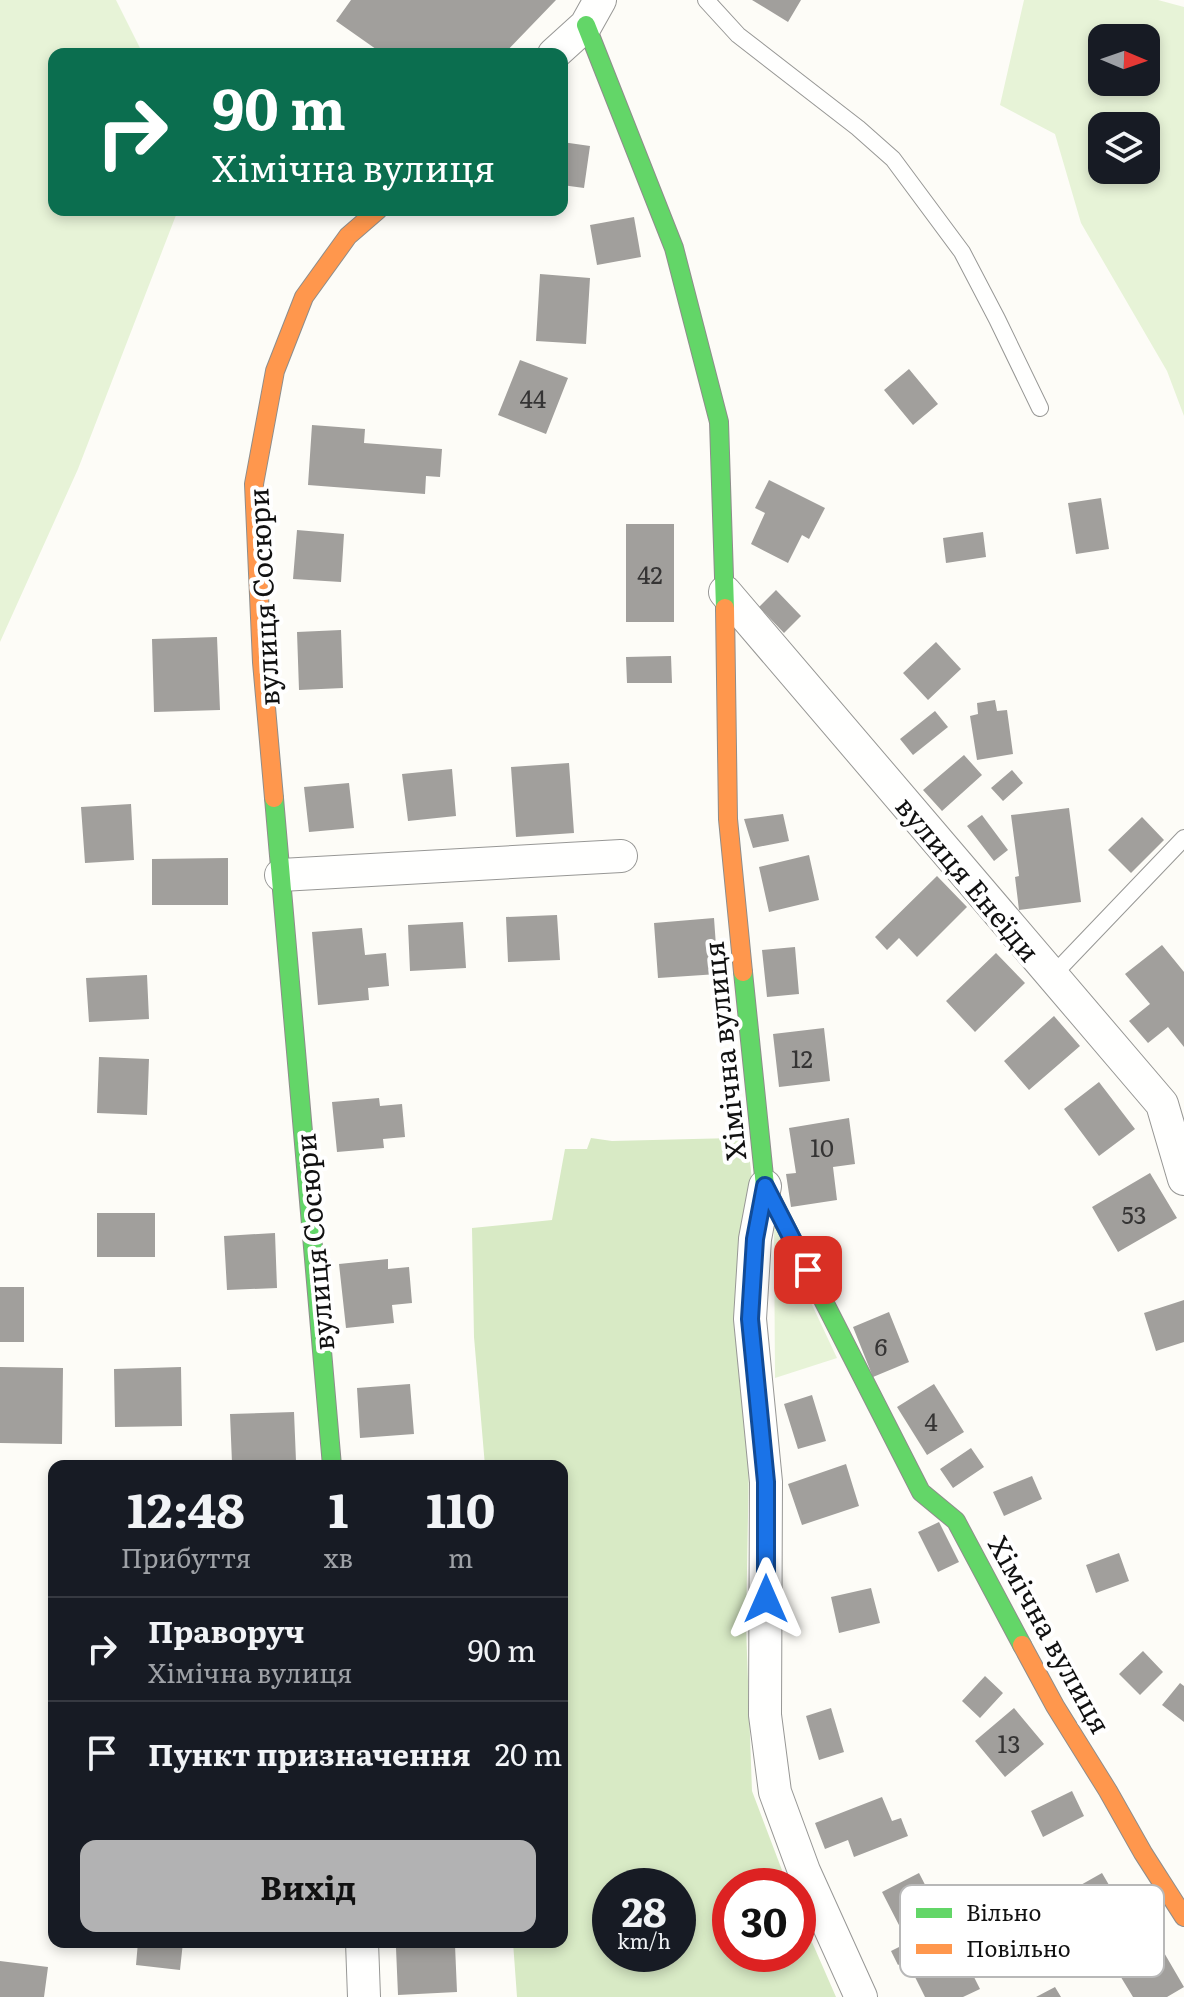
<!DOCTYPE html>
<html lang="uk">
<head>
<meta charset="utf-8">
<style>
	:root { --surface:#171b24; --page:#20242c; --text:#f1f3f6; --muted:#9ea1a6; --line:#363941; --accent:#b2b2b3 }
	body { margin:0; font-family:Literata,serif; background:var(--page); color:var(--text); height:100vh; display:flex; flex-direction:column; font-size:30px; white-space:nowrap }
	* { box-sizing:border-box; margin:0 }
	p { font-size:26px; color:var(--muted) }
	.icon { flex:none; width:44px; height:44px; fill:none; stroke:currentColor; stroke-width:2; stroke-linecap:round; stroke-linejoin:round }
	.map { position:relative; flex:1; overflow:hidden }
	.details { position:absolute; left:48px; top:1460px; width:520px; height:488px; display:flex; flex-direction:column; background:var(--surface); border-radius:16px; box-shadow:0 4px 12px #0003 }
	.details>* { flex:none }
	.hud { position:absolute; left:48px; top:48px; width:520px; height:168px; border-radius:16px; box-shadow:0 4px 12px #0003; background:#0b6e4f; color:#fff; overflow:hidden }
	.needle { width:52px; rotate:92deg }
	.buttons { position:absolute; left:1088px; top:24px; display:grid; gap:16px }
	.buttons a { display:grid; place-items:center; width:72px; height:72px; border-radius:16px; background:var(--surface); box-shadow:0 4px 12px #0003; font-size:40px }
	.speed { position:absolute; left:592px; top:1868px; display:flex; gap:16px; font-size:40px; font-weight:700; text-align:center }
	.speed>* { display:grid; place-content:center; width:104px; height:104px; border-radius:50%; background:var(--surface); box-shadow:0 4px 12px #0003; line-height:1 }
	.speed small { font-size:20px; font-weight:400 }
	.speed .limit { border:12px solid #d22; background:#fff; color:#111 }
	.pin { position:absolute; display:grid; place-items:center; width:68px; height:68px; color:#fff; margin:-34px; border-radius:16px; box-shadow:0 4px 12px #0006 }
	.me { position:absolute; width:88px; margin:-44px; rotate:0deg; stroke-linejoin:round; filter:drop-shadow(0 0 6px #0008) }
	.turn { display:flex; align-items:center; gap:28px; height:168px; padding:0 32px; font-size:36px }
	.turn .icon { width:104px; height:104px; stroke-width:2.5 }
	.turn b { display:block; font-size:56px; line-height:68px }
	.eta { display:flex; justify-content:space-evenly; align-items:center; height:136px; text-align:center }
	.eta b { font-size:48px; font-weight:700; line-height:56px }
	.cta { display:flex; gap:16px; margin-top:auto; padding:16px 32px }
	.cta a { flex:1; height:92px; border-radius:16px; background:var(--accent); color:#111; font-size:32px; font-weight:700; line-height:92px; text-align:center }
	ul { padding:0; list-style:none }
	li { display:flex; align-items:center; gap:24px; height:104px; padding:0 32px; border-top:2px solid var(--line) }
	li div { flex:1 }
	li b { display:block; font-size:30px }
	li em { font-style:normal }
	.map>svg:first-child { display:block }
	.green { fill:#e7f3d7; fill-rule:evenodd }
	.forest { fill:#d8eac5; fill-rule:evenodd }
	.building { fill:#a19f9c }
	.lines { fill:none; stroke-linecap:round; stroke-linejoin:round }
	.lane-casing { stroke:#979795; stroke-width:18 }
	.street-casing { stroke:#979795; stroke-width:34 }
	.fast-casing { stroke:#8e8d8b; stroke-width:20 }
	.slow-casing { stroke:#8e8d8b; stroke-width:20 }
	.lane { stroke:#fffffe; stroke-width:16 }
	.street { stroke:#fffffe; stroke-width:32 }
	.fast { stroke:#63d668; stroke-width:18 }
	.slow { stroke:#ff974d; stroke-width:18 }
	.route-casing { stroke:#114b97; stroke-width:20 }
	.route { stroke:#1a73e8; stroke-width:14 }
	.labels { text-anchor:middle; dominant-baseline:central; stroke-width:8; stroke-linejoin:round; paint-order:stroke }
	.number-label { font-size:24px; fill:#353434 }
	.street-label { font-size:28px; fill:#111; stroke:#fff }
	.key { fill:#fff; stroke:#b8b8b8; stroke-width:2 }
	.key-label { font-size:22px; fill:#111 }
</style>
</head>
<body>
<div class="map">
<svg width="1184" height="1997" viewBox="0 0 1184 1997">
	<rect width="100%" height="100%" fill="#fdfcf7"/>
	<path class="green" d="M0,0H116L143,54H54V210H178L78,469L0,642Z
		M1024,0H1158L1184,7V416L1167,371L1081,223L1055,134L1000,105ZM1102,38H1146V82H1102ZM1102,126H1146V170H1102Z
		M774,1224L837,1358L775,1378Z"/>
	<path class="forest" d="M591,1138L612,1141L734,1138L748,1145L754,1197L736,1305L739,1378L749,1461L746,1626L752,1791L788,1886H730V1954H798V1910L836,1997H517L513,1942H562V1466H485L474,1337L472,1228L552,1220L565,1149H587ZM610,1886H678V1954H610Z"/>
	<path class="building" d="M351,0H556L504,54H383L336,21Z
		M752,0H801L788,22Z
		M562,142L590,146L584,188L562,185Z
		M634,217L641,257L597,265L590,225Z
		M540,274L590,278L586,344L536,341Z
		M520,360L568,378L546,434L498,415Z
		M909,369L938,404L913,425L884,390Z
		M312,425L365,429L364,443L442,449L440,477L426,476L425,494L308,485Z
		M769,480L825,508L809,539L802,535L788,563L751,544L765,513L755,508Z
		M1101,498L1109,549L1076,554L1068,503Z
		M626,524H674V622H626Z
		M297,530L344,534L341,582L293,579Z
		M983,532L986,557L946,563L943,538Z
		M776,590L801,616L784,633L759,607Z
		M341,630L343,688L299,690L297,632Z
		M217,637L220,710L154,712L152,639Z
		M936,642L961,669L928,700L903,673Z
		M671,656L672,683H627L626,657Z
		M995,700L997,711L1007,710L1013,754L977,760L970,716L978,714L977,703Z
		M935,711L948,727L913,755L900,739Z
		M964,755L982,775L942,811L923,790Z
		M569,763L574,833L516,837L511,767Z
		M452,769L456,816L408,821L402,774Z
		M1012,770L1023,783L1003,801L991,788Z
		M349,783L354,828L309,832L304,787Z
		M131,804L134,860L85,863L81,807Z
		M1069,808L1081,902L1019,910L1015,877L1019,876L1011,815Z
		M783,814L789,841L753,848L744,819Z
		M982,815L1008,850L994,861L967,826Z
		M1142,817L1164,840L1131,873L1108,850Z
		M809,855L819,900L769,912L759,867Z
		M228,858V905H152V859Z
		M937,876L967,907L917,957L899,938L887,950L875,937Z
		M557,915L560,960L508,962L506,917Z
		M714,918L718,974L658,978L654,923Z
		M463,922L466,968L410,971L408,925Z
		M362,928L365,955L386,953L389,986L368,988L369,1000L318,1005L312,932Z
		M1162,945L1184,972V1047L1168,1027L1148,1043L1129,1021L1150,1004L1125,974Z
		M795,947L799,994L767,997L762,950Z
		M996,953L1025,983L975,1032L946,1001Z
		M147,975L149,1019L89,1022L86,978Z
		M1054,1016L1080,1046L1029,1090L1004,1061Z
		M824,1028L830,1081L779,1087L773,1034Z
		M99,1057L149,1059L147,1115L97,1113Z
		M1099,1082L1135,1129L1099,1156L1064,1109Z
		M379,1098L380,1106L402,1104L405,1137L383,1139L384,1148L337,1152L332,1102Z
		M849,1118L855,1164L833,1167L837,1200L791,1207L786,1174L796,1173L789,1128Z
		M1150,1173L1177,1218L1118,1252L1092,1207Z
		M97,1213H155V1257H97Z
		M275,1233L277,1288L227,1290L224,1236Z
		M388,1259V1269L409,1267L412,1303L392,1305L394,1323L346,1328L339,1264Z
		M0,1287H24V1342H0Z
		M1184,1300V1342L1156,1351L1144,1313Z
		M889,1312L909,1362L873,1377L853,1327Z
		M0,1367L63,1368L62,1444L0,1443Z
		M181,1367L182,1426L115,1427L114,1369Z
		M410,1384L414,1434L360,1438L357,1388Z
		M934,1384L964,1432L927,1455L897,1407Z
		M812,1395L826,1441L798,1449L784,1404Z
		M294,1412L296,1461L232,1463L230,1414Z
		M971,1448L984,1467L953,1488L940,1469Z
		M846,1464L859,1506L802,1525L788,1484Z
		M1032,1476L1042,1499L1004,1516L993,1492Z
		M939,1522L959,1562L938,1572L918,1532Z
		M1119,1553L1129,1581L1096,1593L1086,1565Z
		M871,1588L880,1623L839,1633L831,1597Z
		M1143,1651L1163,1672L1140,1695L1119,1674Z
		M985,1676L1003,1693L980,1718L962,1701Z
		M1180,1683L1184,1686V1722L1162,1705Z
		M831,1708L844,1752L819,1760L806,1716Z
		M1014,1708L1044,1744L1005,1777L975,1741Z
		M1072,1791L1084,1816L1043,1837L1031,1811Z
		M882,1797L892,1821L901,1818L908,1836L854,1857L848,1840L825,1849L815,1823Z
		M919,1873L938,1910L901,1929L882,1892Z
		M1102,1873L1126,1914L1086,1936L1063,1895Z
		M921,1936L928,1950L898,1965L891,1951Z
		M138,1942H183L180,1970L136,1965Z
		M1159,1944L1184,1987L1167,1997H1133L1116,1969Z
		M455,1945L457,1992L398,1995L396,1948Z
		M962,1953L980,1989L963,1997H925L915,1977Z
		M0,1961L48,1967L44,1997H0Z
		M1055,1987L1061,1997H1036Z"/>
	<g class="lines">
		<defs>
			<path id="lane" d="M706,0L738,35L858,128L893,159L962,252L997,319L1040,408
				M1052,976L1184,838"/>
			<path id="street" d="M554,54L586,25L600,0
				M725,592L1162,1104L1184,1179
				M281,875L621,856
				M765,1186L755,1239L750,1319L766,1482L765,1715L775,1792L804,1871L861,1997
				M362,1942L364,1997"/>
			<path id="fast" d="M586,25L674,248L719,422L725,608
				M274,798L332,1466
				M743,972L765,1186L921,1492L956,1521L1022,1645"/>
			<path id="slow" d="M725,608L728,819L743,972
				M274,798L262,662L254,484L275,371L304,297L348,236L378,210
				M1022,1645L1055,1706L1108,1791L1143,1853L1184,1917"/>
		</defs>
		<use href="#lane" class="lane-casing"/>
		<use href="#street" class="street-casing"/>
		<use href="#fast" class="fast-casing"/>
		<use href="#slow" class="slow-casing"/>
		<use href="#lane" class="lane"/>
		<use href="#street" class="street"/>
		<use href="#fast" class="fast"/>
		<use href="#slow" class="slow"/>
	</g>
	<g class="lines">
		<defs>
			<path id="route" d="M766,1599V1482L750,1319L755,1239L765,1186L808,1270"/>
		</defs>
		<use href="#route" class="route-casing"/>
		<use href="#route" class="route"/>
	</g>
	<g class="labels">
		<g class="number-label">
			<text x="533" y="397">44</text>
			<text x="650" y="573">42</text>
			<text x="802" y="1057">12</text>
			<text x="822" y="1146">10</text>
			<text x="1134" y="1213">53</text>
			<text x="881" y="1345">6</text>
			<text x="931" y="1420">4</text>
			<text x="1009" y="1742">13</text>
		</g>
		<g class="street-label">
			<text transform="translate(262 597) rotate(-93)">вулиця Сосюри</text>
			<text transform="translate(969 878) rotate(50)">вулиця Енеїди</text>
			<text transform="translate(723 1051) rotate(-96)">Хімічна вулиця</text>
			<text transform="translate(313 1242) rotate(-95)">вулиця Сосюри</text>
			<text transform="translate(1051 1634) rotate(61)">Хімічна вулиця</text>
		</g>
	</g>
	<rect x="900" y="1885" width="264" height="92" rx="12" class="key"/>
	<rect x="916" y="1908" width="36" height="10" fill="#63d668"/>
	<rect x="916" y="1944" width="36" height="10" fill="#ff974d"/>
	<g class="key-label">
		<text x="966" y="1921">Вільно</text>
		<text x="966" y="1957">Повільно</text>
	</g>
</svg>
<div class="buttons">
<a><svg class="needle" viewBox="-14 -14 28 28"><path d="M0-13l5 13h-10z" fill="#e53935"/><path d="M0 13l5-13h-10z" fill="#9ea1a6"/></svg></a>
<a><svg class="icon" aria-label="layers" viewBox="0 0 24 24"><path d="M12 4l9 5-9 5-9-5zM3 14l9 5 9-5"/></svg></a>
</div>
<div class="speed"><div>28<small>km/h</small></div><div class="limit">30</div></div>
<div class="pin" style="left:808px;top:1270px;background:#d93025"><svg class="icon" aria-label="arrive" viewBox="0 0 24 24"><path d="M6 21V4h12l-3 4 3 4H6"/></svg></div>
<svg class="me" style="left:766px;top:1599px" viewBox="-20 -20 40 40"><path d="M0-17L14 15 0 8-14 15z" fill="#1a73e8" stroke="#fff" stroke-width="4"/></svg>
<div class="hud">
<div class="turn"><svg class="icon" aria-label="right" viewBox="0 0 24 24"><path d="M7 20v-9h11M14 6l5 5-5 5"/></svg><div><b>90 m</b>Хімічна вулиця</div></div>
</div>
<section class="details">
<div class="eta">
<div><b>12:48</b><p>Прибуття</p></div>
<div><b>1</b><p>хв</p></div>
<div><b>110</b><p>m</p></div>
</div>
<ul>
<li><svg class="icon" aria-label="right" viewBox="0 0 24 24"><path d="M7 20v-9h11M14 6l5 5-5 5"/></svg><div><b>Праворуч</b><p>Хімічна вулиця</p></div><em>90 m</em></li>
<li><svg class="icon" aria-label="arrive" viewBox="0 0 24 24"><path d="M6 21V4h12l-3 4 3 4H6"/></svg><div><b>Пункт призначення</b></div><em>20 m</em></li>
</ul>
<div class="cta"><a>Вихід</a></div>
</section>
</div>
</body>
</html>
